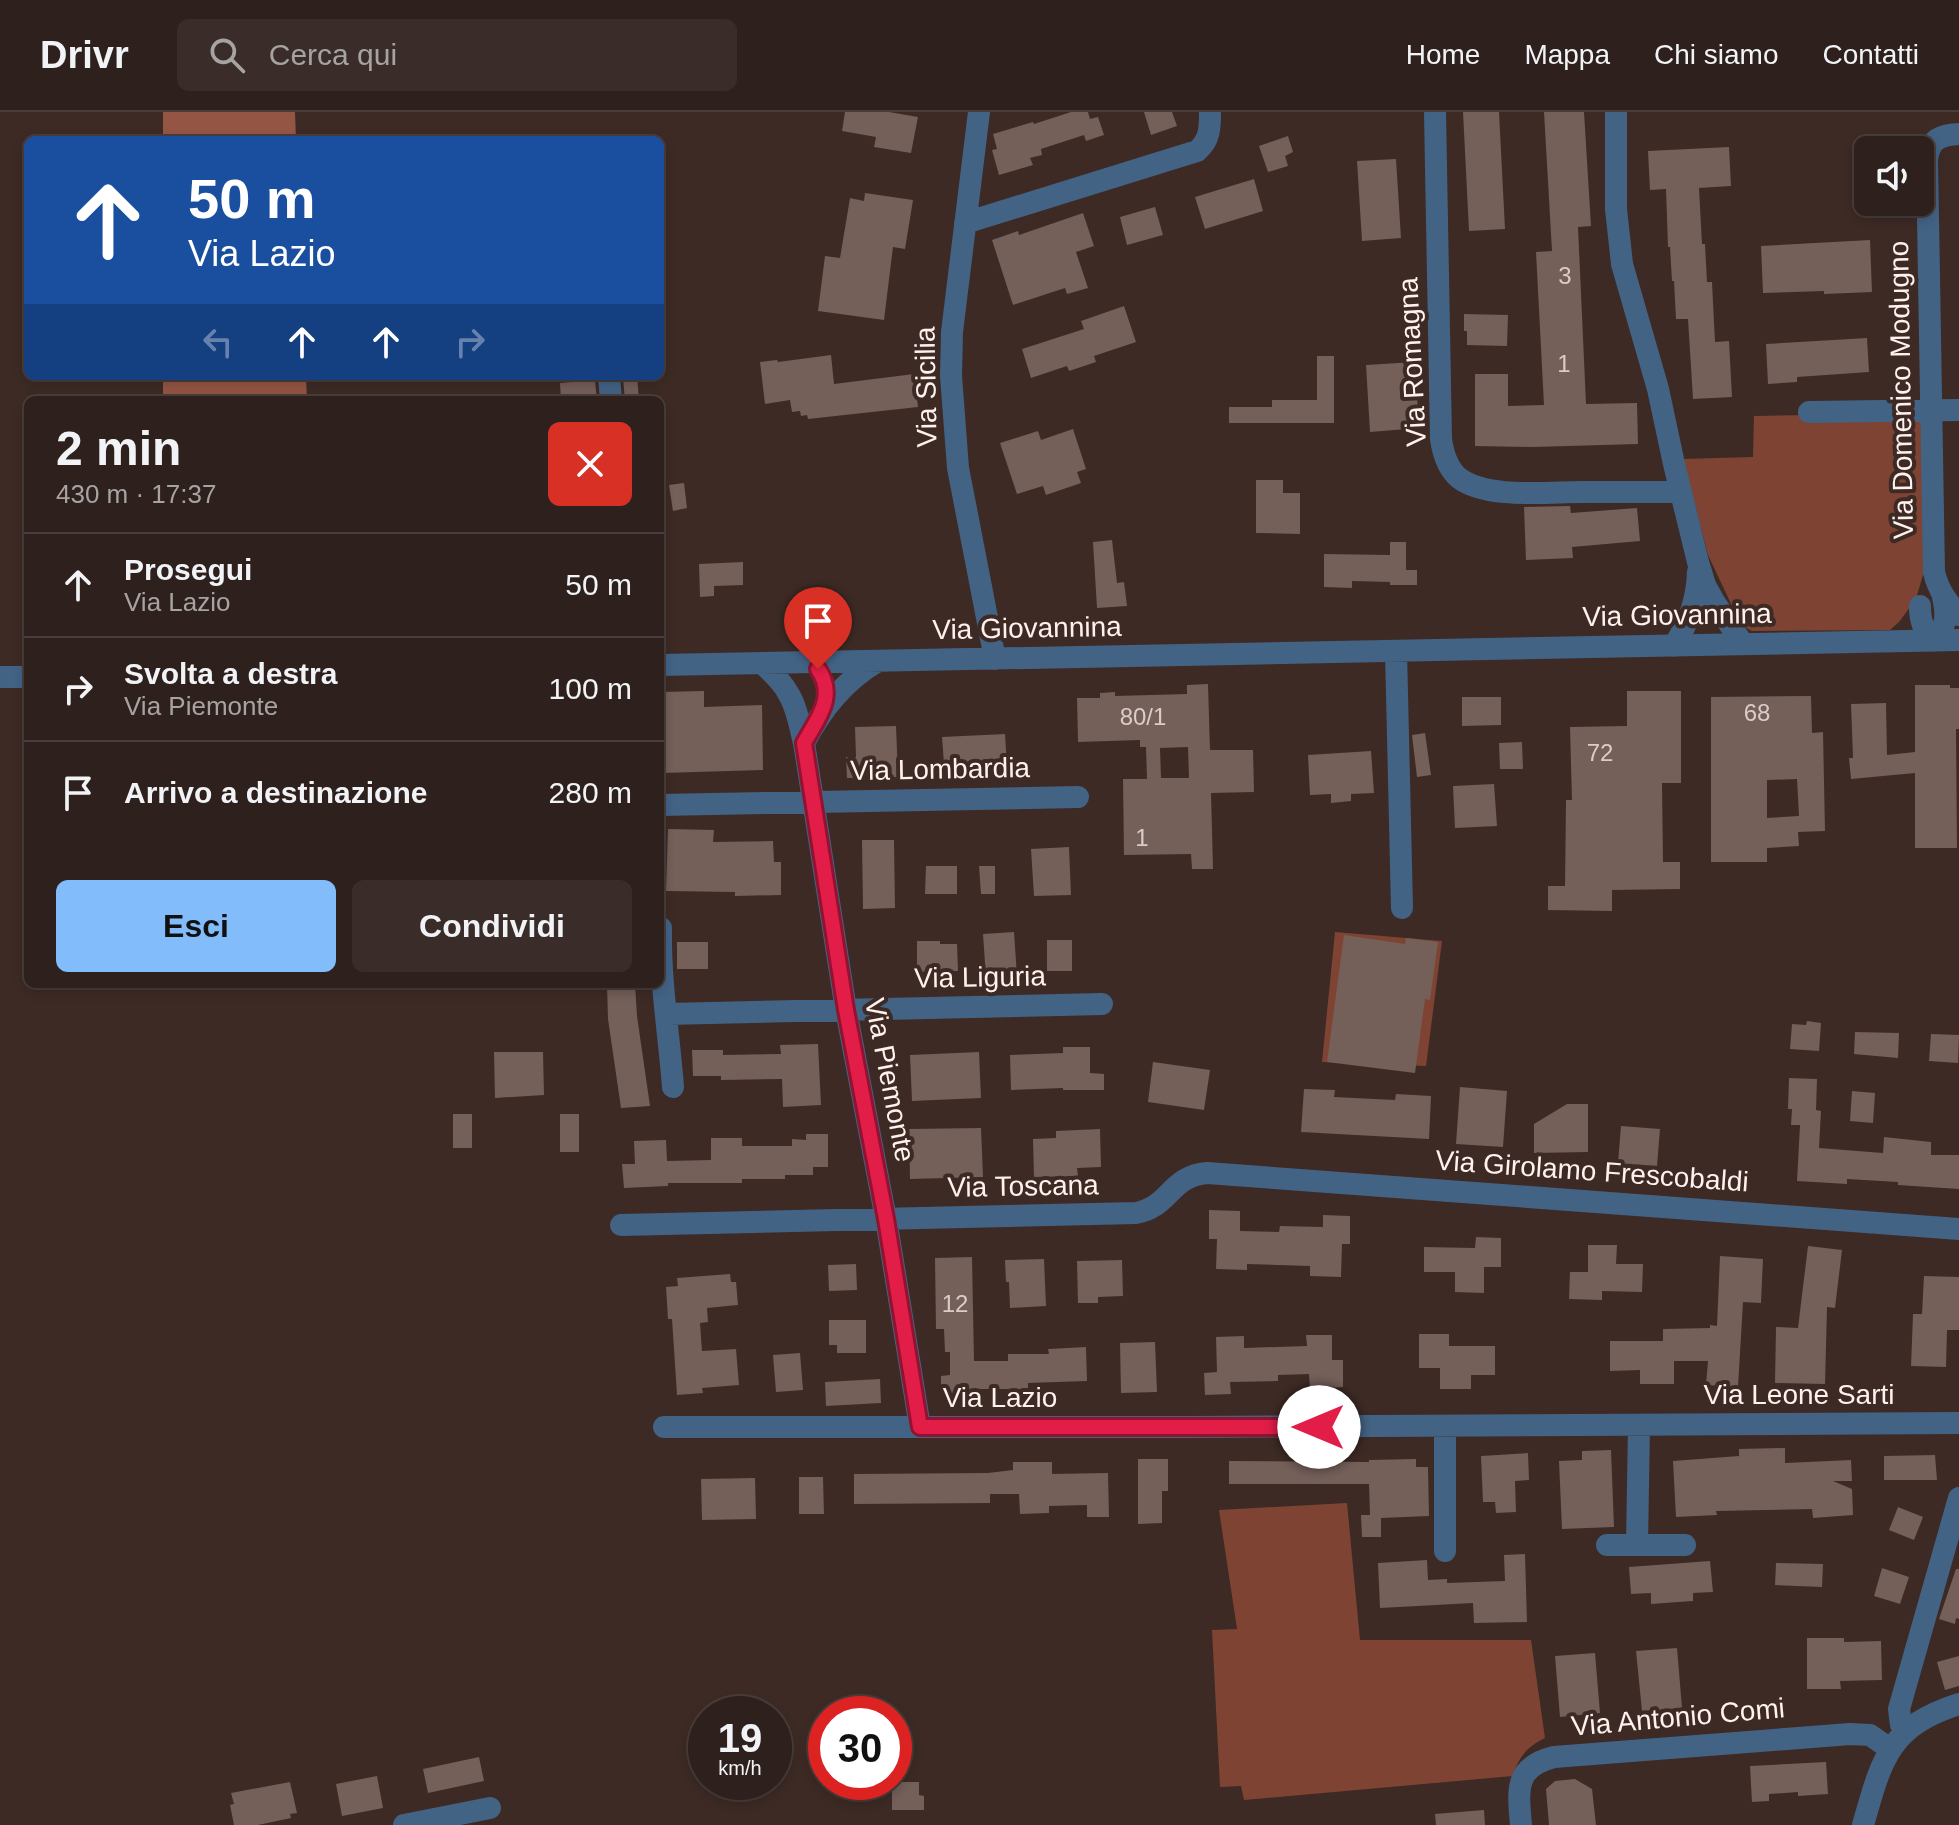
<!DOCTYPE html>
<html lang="it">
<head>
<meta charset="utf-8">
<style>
	:root { --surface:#2e201c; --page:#3a2d29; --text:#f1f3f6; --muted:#a7a3a3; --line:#493e3b; --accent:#82bcfa }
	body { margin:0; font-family:Arial,sans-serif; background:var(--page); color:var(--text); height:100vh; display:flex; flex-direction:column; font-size:30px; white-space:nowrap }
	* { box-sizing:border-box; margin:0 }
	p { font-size:26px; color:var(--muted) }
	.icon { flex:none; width:44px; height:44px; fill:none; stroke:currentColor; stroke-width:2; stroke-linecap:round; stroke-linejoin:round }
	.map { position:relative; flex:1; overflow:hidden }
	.side { position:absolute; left:24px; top:284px; width:640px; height:592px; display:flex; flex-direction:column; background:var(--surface); border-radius:12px; box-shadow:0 4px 12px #0003,0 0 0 2px var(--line) }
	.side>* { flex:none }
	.hud { position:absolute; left:24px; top:24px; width:640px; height:244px; border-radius:12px; box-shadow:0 4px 12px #0003,0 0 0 2px var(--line); background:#1a4fa0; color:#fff; overflow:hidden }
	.tools { position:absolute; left:1854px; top:24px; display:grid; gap:16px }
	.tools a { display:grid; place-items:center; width:80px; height:80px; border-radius:12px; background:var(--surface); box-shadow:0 4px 12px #0003,0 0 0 2px var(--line); font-size:40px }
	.speed { position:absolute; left:688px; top:1584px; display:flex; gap:16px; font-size:40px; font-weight:700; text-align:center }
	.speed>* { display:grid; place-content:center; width:104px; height:104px; border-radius:50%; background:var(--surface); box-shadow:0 4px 12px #0003,0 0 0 2px var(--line); line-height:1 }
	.speed small { font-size:20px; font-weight:400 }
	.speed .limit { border:12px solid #d22; background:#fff; color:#111 }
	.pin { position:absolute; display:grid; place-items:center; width:68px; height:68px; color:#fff; margin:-82px -34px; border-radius:50% 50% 50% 0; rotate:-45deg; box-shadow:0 0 8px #0007 }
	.pin .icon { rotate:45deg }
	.me { position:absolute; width:88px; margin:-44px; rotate:270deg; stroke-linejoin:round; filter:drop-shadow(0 0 6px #0008) }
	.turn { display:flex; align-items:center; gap:28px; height:168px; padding:0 32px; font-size:36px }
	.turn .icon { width:104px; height:104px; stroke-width:2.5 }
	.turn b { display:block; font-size:56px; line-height:68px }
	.lanes { display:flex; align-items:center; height:76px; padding:0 32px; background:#0003; justify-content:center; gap:40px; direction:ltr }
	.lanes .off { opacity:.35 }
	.round { display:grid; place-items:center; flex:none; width:84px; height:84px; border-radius:12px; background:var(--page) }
	.summary { display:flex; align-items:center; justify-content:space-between; height:136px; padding:0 32px }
	h1 { font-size:48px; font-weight:700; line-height:60px }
	.primary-button { display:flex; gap:16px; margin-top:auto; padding:16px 32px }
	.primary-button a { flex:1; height:92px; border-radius:12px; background:var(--accent); color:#111; font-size:32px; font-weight:700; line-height:92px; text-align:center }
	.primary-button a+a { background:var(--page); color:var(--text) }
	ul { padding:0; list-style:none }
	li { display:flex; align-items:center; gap:24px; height:104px; padding:0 32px; border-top:2px solid var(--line) }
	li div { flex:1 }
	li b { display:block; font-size:30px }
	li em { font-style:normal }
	header { display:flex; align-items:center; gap:48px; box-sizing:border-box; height:112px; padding:0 40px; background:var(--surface); border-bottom:2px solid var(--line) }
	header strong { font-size:38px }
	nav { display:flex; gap:44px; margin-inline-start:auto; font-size:28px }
	.search { width:560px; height:72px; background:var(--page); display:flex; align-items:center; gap:20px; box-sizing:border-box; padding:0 28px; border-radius:12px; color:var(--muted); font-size:30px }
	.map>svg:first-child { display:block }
	.green { fill:#7e4333 }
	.forest { fill:#945544 }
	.building { fill:#745f59; fill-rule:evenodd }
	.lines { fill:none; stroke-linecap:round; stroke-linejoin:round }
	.minor { stroke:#436385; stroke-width:22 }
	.route-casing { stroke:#92132f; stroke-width:20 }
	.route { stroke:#e11d48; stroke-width:14 }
	.labels { text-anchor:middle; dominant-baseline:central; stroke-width:8; stroke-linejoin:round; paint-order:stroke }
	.number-label { font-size:24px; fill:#dcccc9 }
	.street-label { font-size:28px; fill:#fef1ee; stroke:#3d2a25 }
</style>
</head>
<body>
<header>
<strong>Drivr</strong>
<div class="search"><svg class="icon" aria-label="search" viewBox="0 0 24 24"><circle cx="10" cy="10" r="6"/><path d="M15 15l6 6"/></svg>Cerca qui</div>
<nav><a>Home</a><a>Mappa</a><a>Chi siamo</a><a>Contatti</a></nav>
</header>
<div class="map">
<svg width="1959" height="1713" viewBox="0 0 1959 1713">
	<rect width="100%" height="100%" fill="#3d2a25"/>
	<path class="green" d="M1809,303L1922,309L1925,456L1916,487L1899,510L1890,518L1752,519L1741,513L1708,443L1683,347L1753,345L1754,304Z
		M1335,820L1442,829L1426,954L1322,950Z
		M1347,1391L1360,1528H1531L1545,1626C1527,1635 1519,1644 1513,1664L1244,1688L1241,1674L1220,1675L1212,1518L1237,1517L1219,1398Z"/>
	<path class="forest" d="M163,0H295L296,28H163Z
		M163,264H306L307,288H163Z"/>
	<path class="building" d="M845,0H889L918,5L911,41L874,35L876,25L842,19Z
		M1071,0H1088L1090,7L1098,5L1104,23L1086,29L1084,23L1041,37L1042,43L1030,46L1033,53L999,63L992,38L997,37L993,22L1033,10L1034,12Z
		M1144,0H1172L1177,14L1151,23Z
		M1463,0H1499L1505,117L1469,119Z
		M1544,0H1584L1591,114L1578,115L1586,292L1637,291L1638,332L1533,335L1475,334V262H1508V294L1544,293L1536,140L1552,139Z
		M1288,24L1293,40L1285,44L1288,54L1268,60L1259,34Z
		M1729,35L1731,74L1699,76L1702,132H1705L1707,170H1712L1715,230L1729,229L1732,285L1693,287L1688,207H1676L1674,169H1672L1670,135H1668L1666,77L1650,78L1648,39Z
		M1396,47L1401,126L1362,129L1357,49Z
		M1254,67L1263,99L1205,117L1195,85Z
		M865,81L913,88L905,137L893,135L884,208L818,199L825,144L840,146L850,86L864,89Z
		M1155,95L1163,123L1127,133L1120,105Z
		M1083,101L1094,134L1076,140L1088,176L1067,182L1065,176L1013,193L992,128L1018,119L1019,123Z
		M1870,128L1872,180L1824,182V179L1763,181L1761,134Z
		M1124,194L1136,230L1094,244L1096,250L1069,259L1067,254L1031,266L1022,237L1084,217L1081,209Z
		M1464,202L1508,203L1507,234L1467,233V219H1464Z
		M1867,226L1869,260L1797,265V270L1768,272L1766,232Z
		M831,243L834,272L914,262L918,295L808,307L807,303L801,304L800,299L792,300L790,288L765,292L760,250L777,248L778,250Z
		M1317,244H1334V311H1229V295H1272V288H1317Z
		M1415,250L1419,316L1370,320L1366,253Z
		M637,264L639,288H625L623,266Z
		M585,269H595L597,288H561L560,271Z
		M1073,317L1086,357L1077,360L1081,371L1046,383L1043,374L1017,382L1000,331L1038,319L1041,328Z
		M1256,368H1283V381H1300V422L1256,421Z
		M684,371L687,396L673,399L669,373Z
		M1570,394L1571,401L1637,396L1640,429L1572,435L1573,446L1526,448L1524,395Z
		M1112,428L1117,471L1124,470L1127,494L1097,496L1093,430Z
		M1390,430H1406V458H1417V473H1390V470L1352,469V476L1324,475V442L1390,443Z
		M743,450V473L714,474V484L700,485L699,452Z
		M1208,572L1210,638H1253L1254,680L1211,681L1213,757H1192L1191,742L1124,743L1123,667H1147L1146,635H1140V628L1078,630L1077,586H1100V581L1115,580V584L1187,582V573ZM1188,635L1189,666H1161L1160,636Z
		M1915,573H1950V576H1959V617H1956L1957,736H1915V661L1851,667L1849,646H1853L1851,592L1886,591L1887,643L1915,640Z
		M704,579V595L762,593L763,658L662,661L660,580Z
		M1627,579H1681V671H1662L1663,750H1680V777L1612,778V799L1548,798V774H1565L1566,688H1572L1570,615L1627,614Z
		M1811,584L1812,621L1823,620L1825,719L1798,720L1799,734L1767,736V750H1711V585ZM1797,667L1799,704L1767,706V668Z
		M1462,585H1501V613L1462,614Z
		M896,614L898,665L847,666L846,645H856L855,615Z
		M1425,621L1431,663L1417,665L1412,623Z
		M1005,622L1007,654L955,656V651L944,652L942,625Z
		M1522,630L1523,657H1500L1499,631Z
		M1371,639L1374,681L1351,682V689L1331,691V682L1310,683L1308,643Z
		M1494,672L1497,714L1455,716L1453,674Z
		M668,717L714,718L713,730L773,729L774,750H781V783L735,784V780L666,779Z
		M862,728H894L895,796L863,797Z
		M1069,735L1071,783L1034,784L1031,737Z
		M926,754H957V782H925Z
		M979,754H995V782H981Z
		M1014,820L1017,864L986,866L983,822Z
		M1344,823L1405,832L1406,826L1438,830L1430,888L1425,887L1415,961L1327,950Z
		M1047,828H1072V859H1047Z
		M917,829H940V832H957L958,859L917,860Z
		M677,830H708V857H677Z
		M607,872H635L637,904L650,994L621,996L608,907Z
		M1807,909L1821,911L1819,939L1790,937L1792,912L1806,913Z
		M1855,920L1899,921L1898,946L1854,942Z
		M1931,922L1959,923L1958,951L1929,949Z
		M818,932L821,993L783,995L782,967L721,968V964H693L692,938H723V943L781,942L780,933Z
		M1063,935H1090V961L1104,962V978H1063V976L1011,978L1010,943L1063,941Z
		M494,940H543L544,983L495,986Z
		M979,940L981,986L912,989L910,943Z
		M1153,950L1210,958L1204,998L1148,990Z
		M1789,966L1817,967L1816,998L1821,999L1819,1036L1883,1041L1884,1025L1931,1030V1043H1959V1077L1898,1073V1070L1847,1067V1072L1797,1069L1800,1013H1791L1792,997H1788Z
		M1460,975L1507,979L1503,1035L1456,1032Z
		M1304,977L1335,978L1334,985L1395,988L1396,982L1431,984L1429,1027L1301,1020Z
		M1852,979L1875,981L1873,1011L1850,1009Z
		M1567,992H1588V1040L1534,1041V1012Z
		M453,1002H472V1036H453Z
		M560,1002H579V1040H560Z
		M1621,1014L1660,1017L1657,1054L1618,1051Z
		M981,1016L983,1065L910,1067L909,1017Z
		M1100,1017L1101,1055L1077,1056L1078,1064L1034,1065L1033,1027L1056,1026V1019Z
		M806,1022H828V1055H813V1063H785V1067H742V1071H668V1074L624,1076L622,1052H635L634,1029L666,1028L667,1049L711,1048V1026H742V1034H792V1027L806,1028Z
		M1209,1098L1240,1099V1119L1279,1120L1280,1114L1323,1115V1103L1350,1104V1132H1342L1341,1165L1310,1164V1154L1247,1152V1158L1216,1157L1217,1127H1209Z
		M1476,1125L1501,1126V1155H1484V1181L1455,1180V1160H1424V1135L1475,1136Z
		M1588,1133H1617L1616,1152H1643L1642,1180L1602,1179V1188L1569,1187L1570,1160H1588Z
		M1808,1134L1842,1138L1835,1196L1827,1195L1825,1272L1775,1271L1776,1215L1798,1216Z
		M1720,1144L1763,1147L1761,1191L1743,1190L1738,1275L1706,1273L1708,1249H1674V1272H1640V1258L1610,1259V1229H1663V1217L1710,1216V1213L1717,1214Z
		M972,1145L974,1249H1008V1242H1049L1048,1237L1086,1235L1087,1269L1028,1271V1277H977V1291H950V1278H941V1264L950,1263V1240H945L944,1217H936L935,1146Z
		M1044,1147L1046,1194L1010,1196L1009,1170H1006L1005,1148Z
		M1122,1148L1123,1184L1098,1185V1191H1078L1077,1149Z
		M856,1152L857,1178L829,1179L828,1153Z
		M730,1162L731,1170H736L738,1193L707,1196L708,1210L700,1211L702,1239L736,1237L739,1273L702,1276L703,1281L677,1283L672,1207H668L666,1175L678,1174L677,1166Z
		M1924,1164L1959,1165V1218H1947L1946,1255L1911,1254L1913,1202H1922Z
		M829,1208H866V1241H837V1233H829Z
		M1419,1222H1449V1234H1495V1263H1471V1277H1440V1256H1419Z
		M1306,1223H1332V1248H1343V1275L1310,1277L1309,1262L1278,1263V1269L1230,1270L1231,1282L1205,1283L1204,1261L1217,1260L1216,1225L1244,1224V1236L1307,1234Z
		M1155,1230L1157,1280L1121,1281L1120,1231Z
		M800,1241L803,1278L776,1280L773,1243Z
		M880,1267L881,1291L826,1294L825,1270Z
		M1785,1336V1351L1851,1348L1852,1369H1833L1852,1377L1853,1403L1813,1406L1812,1397L1716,1399L1717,1403L1676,1405L1673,1349L1739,1344V1337Z
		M1611,1338L1614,1415L1562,1417L1559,1349L1582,1348V1339Z
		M1528,1341L1529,1368L1515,1369L1516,1400L1496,1401L1495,1390H1483L1481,1344Z
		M1935,1343L1937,1368H1884V1344Z
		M1138,1347H1168V1379H1162V1411L1138,1412Z
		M1416,1347V1355H1428L1429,1404L1381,1406V1425H1362L1361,1403H1370L1369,1372H1229V1349L1369,1350V1348Z
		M1013,1350H1052V1362L1108,1361L1109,1405H1087V1393L1049,1394V1401L1020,1402L1019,1382H990V1391L854,1392V1362L988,1361L1013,1358Z
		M799,1365H823L824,1402H799Z
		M755,1366L756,1407L702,1408L701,1367Z
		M1898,1395L1923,1405L1914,1428L1889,1418Z
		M1525,1442L1527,1510L1474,1511L1473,1491L1380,1496L1378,1451L1427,1448L1428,1468L1447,1467V1471L1505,1469L1504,1443Z
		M1710,1449L1713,1480L1693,1481V1489L1651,1492V1481L1631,1482L1629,1455Z
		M1776,1451L1823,1452L1822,1475L1775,1473Z
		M1882,1456L1909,1465L1900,1492L1874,1484Z
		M1956,1457H1959V1507L1956,1506L1955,1512L1939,1507Z
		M1807,1526H1844V1530L1881,1529L1882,1568L1840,1569L1841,1577H1807Z
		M1677,1536L1682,1596L1642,1599L1636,1539Z
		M1595,1541L1600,1601L1560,1605L1555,1544Z
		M1959,1544V1574L1945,1578L1937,1550Z
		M811,1624H826V1653L812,1654Z
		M479,1645L484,1669L428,1681L423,1657Z
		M1826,1650L1828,1682L1798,1684V1680L1769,1682V1689L1752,1690L1750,1654Z
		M377,1664L383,1696L342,1704L336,1672Z
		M1575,1667L1592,1677L1596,1713H1549L1546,1677L1555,1669Z
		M290,1670L297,1701L290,1702L291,1706L258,1713H234L230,1693L234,1692L231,1681Z
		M892,1670H919V1683L924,1684V1698H892Z
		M1484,1698L1485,1713H1436L1435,1702Z"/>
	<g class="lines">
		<path class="minor" d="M979,0L952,220L951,264L958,356L995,547
			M1435,0L1441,327C1443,341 1448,357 1459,366C1486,387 1547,380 1581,380C1614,380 1647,380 1680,380
			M1616,0V97L1622,152L1658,277L1674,352L1698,450L1705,473L1715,491L1743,532
			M1959,22C1940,23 1930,27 1927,47L1934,460C1938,478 1947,490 1959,503
			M965,111L1197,39C1210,28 1210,16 1210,0
			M609,264L611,288
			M1809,300L1959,298
			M1920,494C1920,509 1923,518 1934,529C1947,515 1947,503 1943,485
			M1674,534C1689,509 1697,489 1698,460
			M1396,539L1402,796
			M762,551C771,560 782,569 788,581C797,595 800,615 804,631L846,898L886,1107L920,1315
			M660,553L1959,528
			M0,565H28
			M804,631C822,597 844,569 878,549
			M660,693L1078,685
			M661,816C660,870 669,922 673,975
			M667,902L1102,892
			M621,1113L1136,1101C1170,1095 1170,1064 1207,1061L1959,1117
			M664,1315H1193L1959,1311
			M1607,1433H1685
			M1637,1433L1639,1313
			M1445,1439V1314
			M1906,1619L1901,1613L1899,1597L1959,1386
			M404,1713L490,1696
			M1521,1713C1518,1678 1514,1655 1554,1645L1850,1622L1870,1623L1890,1637
			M1863,1713C1882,1647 1888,1615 1959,1592"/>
	</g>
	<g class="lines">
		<defs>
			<path id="route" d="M818,557C837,585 817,607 804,631L846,898L886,1107L920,1315H1319"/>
		</defs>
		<use href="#route" class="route-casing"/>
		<use href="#route" class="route"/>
	</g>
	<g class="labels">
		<g class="number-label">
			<text x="1565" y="163">3</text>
			<text x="1564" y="251">1</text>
			<text x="1757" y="600">68</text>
			<text x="1143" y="604">80/1</text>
			<text x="1600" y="640">72</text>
			<text x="1142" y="725">1</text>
			<text x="955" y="1191">12</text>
		</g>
		<g class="street-label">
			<text transform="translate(1412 250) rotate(-93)">Via Romagna</text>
			<text transform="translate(926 275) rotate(-91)">Via Sicilia</text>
			<text transform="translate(1901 278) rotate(-91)">Via Domenico Modugno</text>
			<text transform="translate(1677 503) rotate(-1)">Via Giovannina</text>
			<text transform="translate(1027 516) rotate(-1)">Via Giovannina</text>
			<text transform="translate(940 657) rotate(-1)">Via Lombardia</text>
			<text transform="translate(980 865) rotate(-1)">Via Liguria</text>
			<text transform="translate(890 968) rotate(79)">Via Piemonte</text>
			<text transform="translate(1592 1059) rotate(4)">Via Girolamo Frescobaldi</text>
			<text transform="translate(1023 1074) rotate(-1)">Via Toscana</text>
			<text x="1799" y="1282">Via Leone Sarti</text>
			<text x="1000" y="1285">Via Lazio</text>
			<text transform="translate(1678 1605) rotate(-5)">Via Antonio Comi</text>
		</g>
	</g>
</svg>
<div class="tools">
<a><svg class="icon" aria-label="sound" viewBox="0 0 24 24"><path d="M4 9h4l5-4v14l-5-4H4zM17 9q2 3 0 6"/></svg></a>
</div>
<div class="speed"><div>19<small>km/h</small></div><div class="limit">30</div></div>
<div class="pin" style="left:818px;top:557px;background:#d93025"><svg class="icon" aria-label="arrive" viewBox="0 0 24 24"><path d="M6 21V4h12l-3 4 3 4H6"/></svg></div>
<svg class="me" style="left:1319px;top:1315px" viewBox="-20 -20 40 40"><circle r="19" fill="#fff"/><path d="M0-13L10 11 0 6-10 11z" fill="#e11d48"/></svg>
<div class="hud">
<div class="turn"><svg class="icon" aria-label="ahead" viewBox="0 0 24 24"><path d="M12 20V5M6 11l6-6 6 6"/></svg><div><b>50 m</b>Via Lazio</div></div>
<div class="lanes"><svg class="icon off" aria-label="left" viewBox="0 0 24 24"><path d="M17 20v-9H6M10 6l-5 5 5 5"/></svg><svg class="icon" aria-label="ahead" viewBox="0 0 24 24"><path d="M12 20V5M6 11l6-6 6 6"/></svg><svg class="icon" aria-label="ahead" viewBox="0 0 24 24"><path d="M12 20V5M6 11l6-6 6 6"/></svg><svg class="icon off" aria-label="right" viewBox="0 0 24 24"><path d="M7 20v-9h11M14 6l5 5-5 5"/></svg></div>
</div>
<section class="side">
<div class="summary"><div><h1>2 min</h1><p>430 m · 17:37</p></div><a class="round" style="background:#d93025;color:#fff"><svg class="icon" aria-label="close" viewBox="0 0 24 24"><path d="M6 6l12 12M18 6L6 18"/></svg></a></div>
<ul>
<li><svg class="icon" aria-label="ahead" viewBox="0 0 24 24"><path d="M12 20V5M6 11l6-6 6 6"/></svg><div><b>Prosegui</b><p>Via Lazio</p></div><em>50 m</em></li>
<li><svg class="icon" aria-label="right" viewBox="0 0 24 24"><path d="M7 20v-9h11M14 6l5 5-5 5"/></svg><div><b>Svolta a destra</b><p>Via Piemonte</p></div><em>100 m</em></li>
<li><svg class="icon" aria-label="arrive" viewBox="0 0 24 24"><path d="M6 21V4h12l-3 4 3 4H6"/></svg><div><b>Arrivo a destinazione</b></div><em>280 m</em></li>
</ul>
<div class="primary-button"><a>Esci</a><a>Condividi</a></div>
</section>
</div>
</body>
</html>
